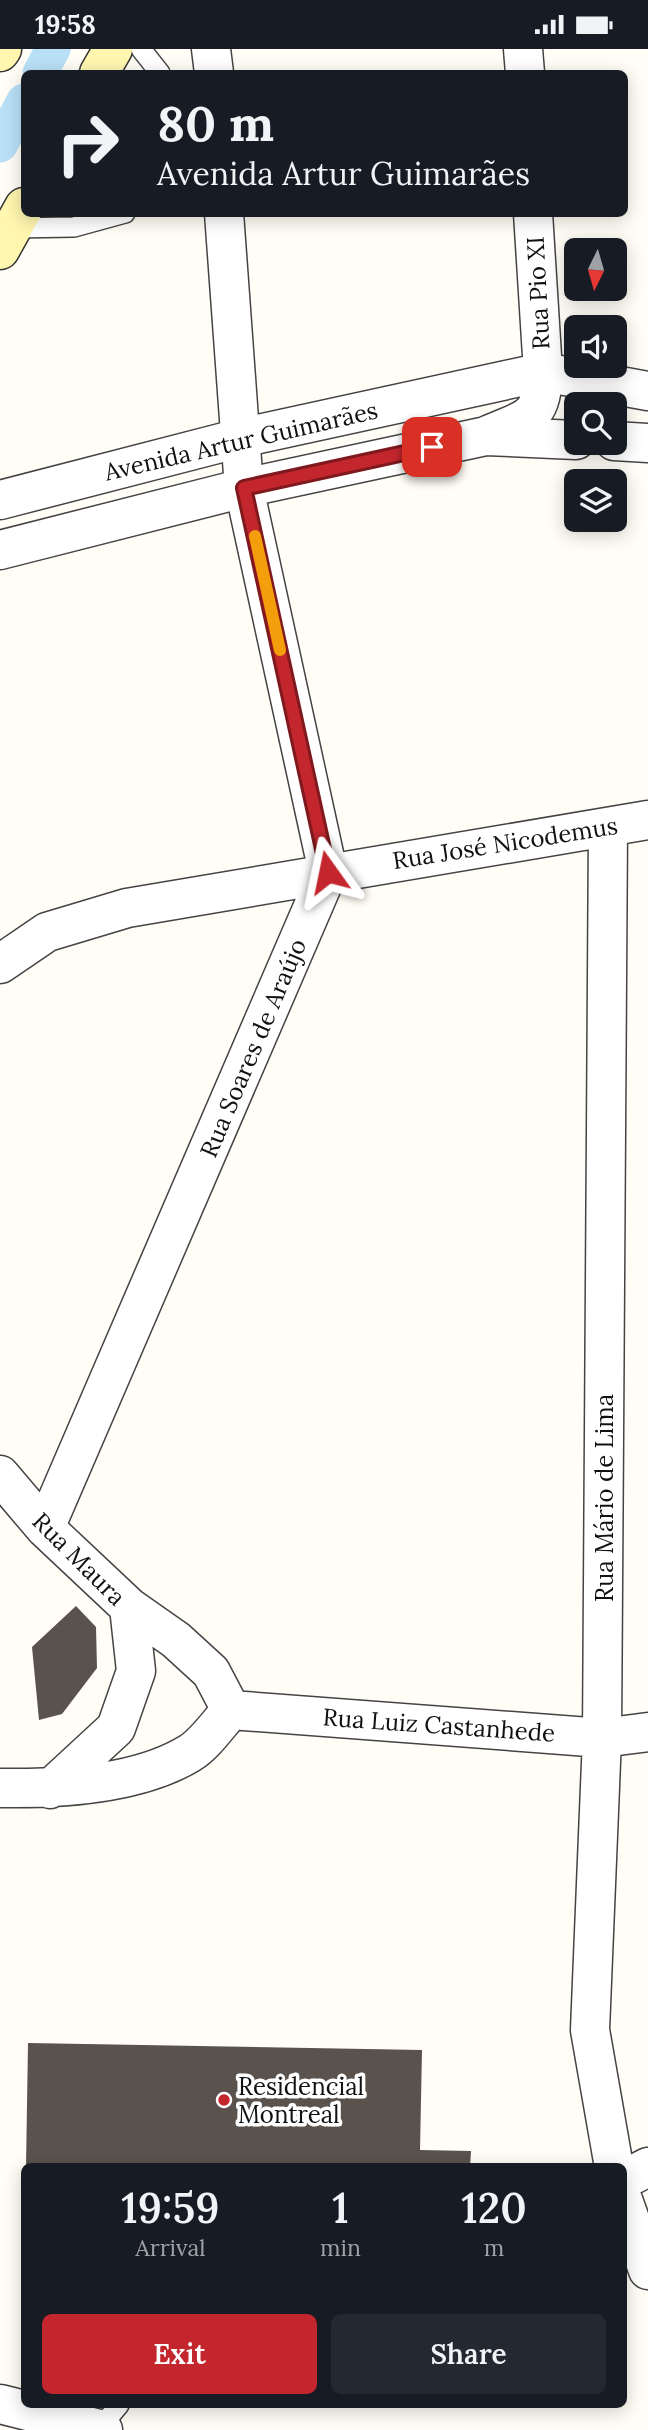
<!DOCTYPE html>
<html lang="en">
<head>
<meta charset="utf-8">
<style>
	:root { --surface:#171b24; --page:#242831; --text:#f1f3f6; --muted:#9ea1a6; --accent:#c4262e }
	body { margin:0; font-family:Lora,serif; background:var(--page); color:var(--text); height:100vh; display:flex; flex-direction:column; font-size:26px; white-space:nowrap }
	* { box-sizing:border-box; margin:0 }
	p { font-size:23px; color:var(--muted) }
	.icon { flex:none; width:38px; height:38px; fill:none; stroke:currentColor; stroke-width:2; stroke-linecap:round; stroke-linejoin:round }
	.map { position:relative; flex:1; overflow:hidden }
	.drawer { position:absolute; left:21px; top:2114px; width:606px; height:245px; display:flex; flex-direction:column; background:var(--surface); border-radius:10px; box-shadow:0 4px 18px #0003 }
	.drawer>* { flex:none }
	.banner { position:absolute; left:21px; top:21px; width:607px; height:147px; border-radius:10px; box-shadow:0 4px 18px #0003; background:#171b24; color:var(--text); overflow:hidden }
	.needle { width:46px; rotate:185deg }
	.fabs { position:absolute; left:564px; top:189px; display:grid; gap:14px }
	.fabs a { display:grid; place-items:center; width:63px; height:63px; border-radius:10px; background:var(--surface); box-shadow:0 4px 18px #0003; font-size:35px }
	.pin { position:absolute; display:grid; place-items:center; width:60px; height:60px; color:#fff; margin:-30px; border-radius:14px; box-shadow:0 4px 10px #0006 }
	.me { position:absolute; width:77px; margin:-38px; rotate:348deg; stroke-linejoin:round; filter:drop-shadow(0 0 5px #0008) }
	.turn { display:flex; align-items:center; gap:24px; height:147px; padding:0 21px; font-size:32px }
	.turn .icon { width:91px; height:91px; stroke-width:2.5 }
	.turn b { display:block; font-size:49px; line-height:60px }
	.eta { display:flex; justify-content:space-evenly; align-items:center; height:119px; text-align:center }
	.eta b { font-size:42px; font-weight:600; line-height:49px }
	.cta { display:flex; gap:14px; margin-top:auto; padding:14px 21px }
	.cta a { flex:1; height:80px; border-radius:10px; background:var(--accent); color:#fff; font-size:28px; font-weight:600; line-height:80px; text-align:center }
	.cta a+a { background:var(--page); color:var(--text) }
	.status { display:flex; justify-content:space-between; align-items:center; height:49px; padding:0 35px; background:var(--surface); direction:ltr }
	.status svg { height:19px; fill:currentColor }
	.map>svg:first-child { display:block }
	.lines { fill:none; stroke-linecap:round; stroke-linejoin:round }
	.canal { stroke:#b9e0f7; stroke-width:35 }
	.building { fill:#5a524d }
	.service-casing { stroke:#444; stroke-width:22 }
	.minor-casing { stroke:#444; stroke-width:41 }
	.tertiary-casing { stroke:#444; stroke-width:41 }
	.secondary-casing { stroke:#333; stroke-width:41 }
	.service { stroke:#fff; stroke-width:19 }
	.minor { stroke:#fff; stroke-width:38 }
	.tertiary { stroke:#fff; stroke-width:38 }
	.secondary { stroke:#fff6b0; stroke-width:38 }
	.route-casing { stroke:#7f191e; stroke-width:18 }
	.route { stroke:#c4262e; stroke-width:12 }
	.slow { stroke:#f59e0b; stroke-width:12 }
	.poi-dot { fill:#c4262e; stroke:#fff; stroke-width:2.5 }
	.labels { text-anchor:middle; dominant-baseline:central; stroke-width:7; stroke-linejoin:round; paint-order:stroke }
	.street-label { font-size:24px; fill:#111; stroke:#fff }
	.poi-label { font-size:24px; fill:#111; stroke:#fff; text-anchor:start }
</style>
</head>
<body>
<div class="status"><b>19:58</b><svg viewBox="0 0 49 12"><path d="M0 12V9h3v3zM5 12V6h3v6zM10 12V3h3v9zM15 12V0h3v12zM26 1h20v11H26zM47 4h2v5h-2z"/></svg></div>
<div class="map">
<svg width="648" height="2381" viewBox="0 0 648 2381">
	<rect width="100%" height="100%" fill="#fffdf5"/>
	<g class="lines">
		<path class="canal" d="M40,24L53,0
			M0,96L24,52"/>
	</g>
	<path class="building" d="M76,1557L96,1578L97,1619L62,1665L39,1671L32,1598Z
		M28,1994L422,2001L420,2101L471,2102L470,2118H26Z"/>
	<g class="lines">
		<defs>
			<path id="service" d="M141,0L160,24
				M13,179L74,178L125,164
				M99,2380L119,2356"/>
			<path id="minor" d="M211,0L214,24
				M523,0L525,24
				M533,164L543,323
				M608,778L602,1689L590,1981L614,2118
				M0,915L47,883L127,859L648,771
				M0,1426L45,1479L129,1558L176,1591L211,1623L231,1661
				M45,1479L328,823L244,439L224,164
				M231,1661L602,1689L648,1683
				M0,1739C59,1740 138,1736 190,1704C205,1695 219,1674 231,1661
				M50,1740L116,1679L136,1622L129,1558
				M623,2131L648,2118
				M623,2151L648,2221"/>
			<path id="tertiary" d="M488,386C527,369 542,371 543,323
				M614,392L648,394
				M0,451L240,389L543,323L648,342
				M0,501L244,439L486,387L576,391
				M0,2355L103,2381"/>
			<path id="secondary" d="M0,3L2,0
				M99,24L113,0
				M0,201L24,158"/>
		</defs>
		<use href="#service" class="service-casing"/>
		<use href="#minor" class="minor-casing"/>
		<use href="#tertiary" class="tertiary-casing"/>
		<use href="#secondary" class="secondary-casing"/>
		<use href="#service" class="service"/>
		<use href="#minor" class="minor"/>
		<use href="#tertiary" class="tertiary"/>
		<use href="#secondary" class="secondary"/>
	</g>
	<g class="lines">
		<defs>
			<path id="route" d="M328,823L244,439L432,398"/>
		</defs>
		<use href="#route" class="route-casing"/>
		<use href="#route" class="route"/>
		<path class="slow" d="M255,487L280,601"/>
	</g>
	<circle class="poi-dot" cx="224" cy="2051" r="7"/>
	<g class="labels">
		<g class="street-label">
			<text transform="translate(538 244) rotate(-93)">Rua Pio XI</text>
			<text transform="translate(241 392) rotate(-13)">Avenida Artur Guimarães</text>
			<text transform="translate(505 794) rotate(-9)">Rua José Nicodemus</text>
			<text transform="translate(253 999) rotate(-67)">Rua Soares de Araújo</text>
			<text transform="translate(604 1449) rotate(-90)">Rua Mário de Lima</text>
			<text transform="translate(79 1510) rotate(45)">Rua Maura</text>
			<text transform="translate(439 1676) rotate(4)">Rua Luiz Castanhede</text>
		</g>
		<g class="poi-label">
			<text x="238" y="2037">Residencial<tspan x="238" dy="28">Montreal</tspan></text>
		</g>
	</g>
</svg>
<div class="fabs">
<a><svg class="needle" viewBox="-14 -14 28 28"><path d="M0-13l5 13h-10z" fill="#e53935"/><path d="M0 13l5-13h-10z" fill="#9ea1a6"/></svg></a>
<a><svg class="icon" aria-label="sound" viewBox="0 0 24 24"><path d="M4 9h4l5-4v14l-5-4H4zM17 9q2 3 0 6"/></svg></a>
<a><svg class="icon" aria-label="search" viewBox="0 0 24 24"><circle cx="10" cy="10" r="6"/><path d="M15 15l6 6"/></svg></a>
<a><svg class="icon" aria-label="layers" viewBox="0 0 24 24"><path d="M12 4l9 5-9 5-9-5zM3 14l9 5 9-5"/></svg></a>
</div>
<div class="pin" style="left:432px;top:398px;background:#d93025"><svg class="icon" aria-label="arrive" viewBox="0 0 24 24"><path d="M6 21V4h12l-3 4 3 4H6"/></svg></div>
<svg class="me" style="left:328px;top:823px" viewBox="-20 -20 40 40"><path d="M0-17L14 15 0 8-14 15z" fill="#c4262e" stroke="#fff" stroke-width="4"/></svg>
<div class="banner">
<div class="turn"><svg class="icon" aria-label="right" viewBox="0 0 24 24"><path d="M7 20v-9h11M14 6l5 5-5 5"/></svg><div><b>80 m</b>Avenida Artur Guimarães</div></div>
</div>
<section class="drawer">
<div class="eta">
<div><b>19:59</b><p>Arrival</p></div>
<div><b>1</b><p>min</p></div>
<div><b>120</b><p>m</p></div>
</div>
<div class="cta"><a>Exit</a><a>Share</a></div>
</section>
</div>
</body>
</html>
